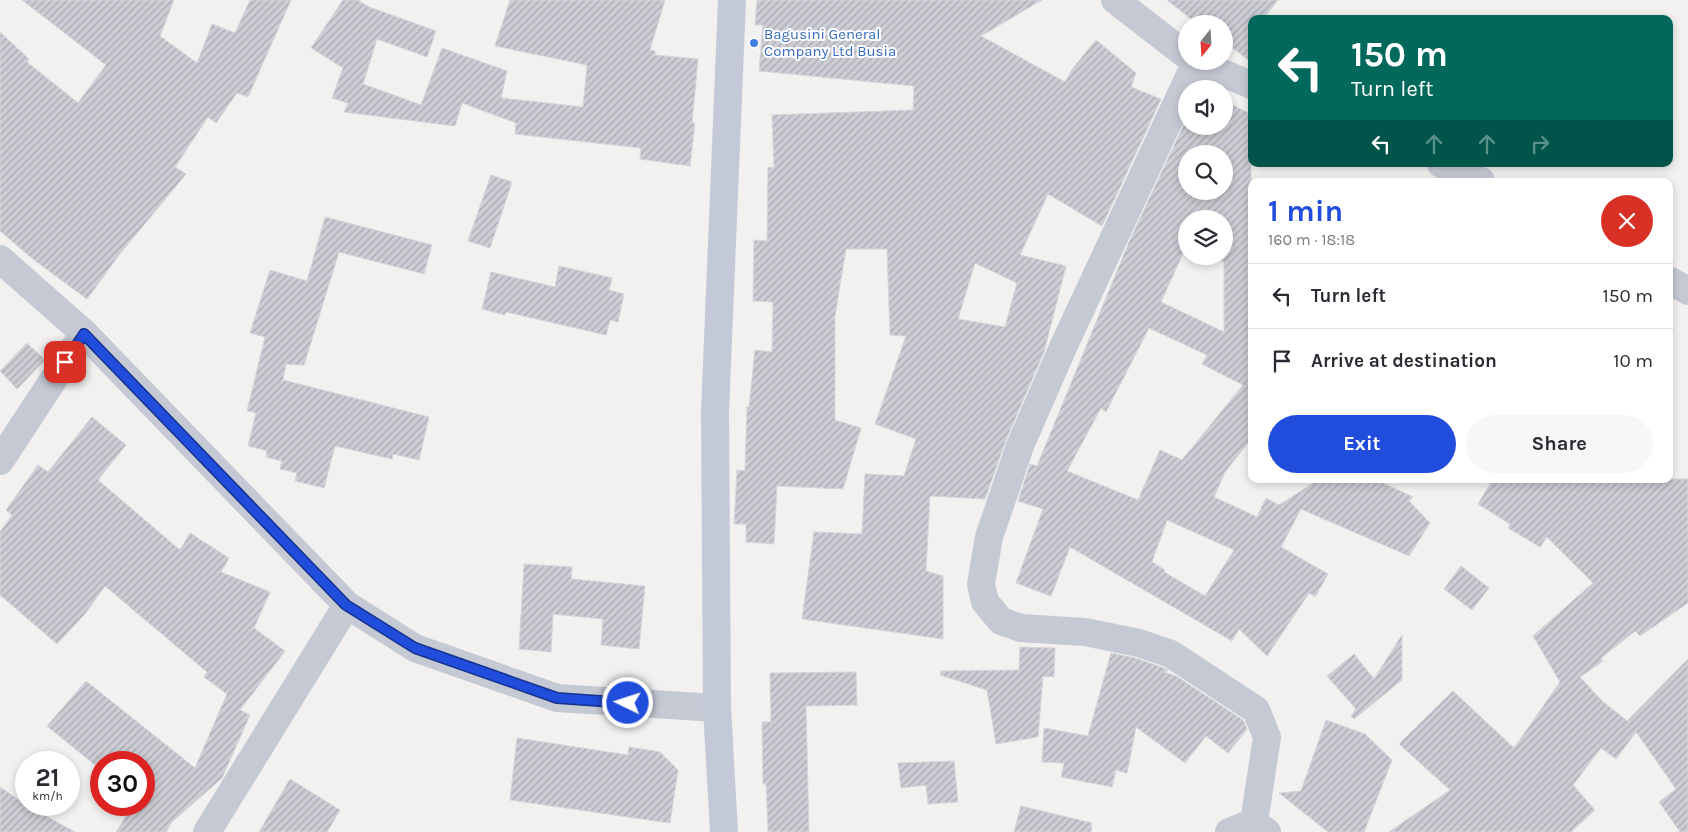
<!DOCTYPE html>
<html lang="en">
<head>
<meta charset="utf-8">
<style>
	:root { --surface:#fff; --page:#f7f7f7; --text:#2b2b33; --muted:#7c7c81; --line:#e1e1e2; --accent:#214ddc }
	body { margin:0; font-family:Karla,sans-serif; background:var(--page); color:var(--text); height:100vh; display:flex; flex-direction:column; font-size:19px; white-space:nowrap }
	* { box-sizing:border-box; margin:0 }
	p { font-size:16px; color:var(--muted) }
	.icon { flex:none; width:28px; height:28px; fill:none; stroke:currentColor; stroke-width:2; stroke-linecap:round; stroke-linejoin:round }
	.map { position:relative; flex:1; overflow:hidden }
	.panel { position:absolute; left:1248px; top:178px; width:425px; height:305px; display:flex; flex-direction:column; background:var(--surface); border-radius:10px; box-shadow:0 2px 8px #0003 }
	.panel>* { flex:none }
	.banner { position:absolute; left:1248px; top:15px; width:425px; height:152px; border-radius:10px; box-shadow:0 2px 8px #0003; background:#00695c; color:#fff; overflow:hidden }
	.needle { width:32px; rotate:198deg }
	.buttons { position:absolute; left:1178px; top:15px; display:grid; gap:10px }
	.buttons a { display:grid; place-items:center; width:55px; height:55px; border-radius:50%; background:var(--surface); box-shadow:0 2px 8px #0003; font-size:25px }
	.speed { position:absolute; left:15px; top:751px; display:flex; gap:10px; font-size:25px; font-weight:700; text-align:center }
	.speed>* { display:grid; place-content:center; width:65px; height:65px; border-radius:50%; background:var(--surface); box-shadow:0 2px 8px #0003; line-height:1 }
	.speed small { font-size:12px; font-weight:400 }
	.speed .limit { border:8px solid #d22; background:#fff; color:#111 }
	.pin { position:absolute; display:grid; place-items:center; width:42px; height:42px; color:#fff; margin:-21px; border-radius:10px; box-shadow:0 2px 8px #0006 }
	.me { position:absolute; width:55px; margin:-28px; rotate:274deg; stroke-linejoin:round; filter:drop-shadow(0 0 4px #0008) }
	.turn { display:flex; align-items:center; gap:18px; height:105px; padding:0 20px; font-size:22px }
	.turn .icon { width:65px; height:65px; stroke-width:2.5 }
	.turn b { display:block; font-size:35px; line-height:42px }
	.lanes { display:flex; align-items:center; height:48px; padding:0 20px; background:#0003; justify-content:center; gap:25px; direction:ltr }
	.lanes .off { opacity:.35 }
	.round { display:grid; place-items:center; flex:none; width:52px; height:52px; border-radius:26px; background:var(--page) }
	.overview { display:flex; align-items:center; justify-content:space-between; height:85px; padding:0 20px }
	h1 { font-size:30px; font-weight:700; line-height:38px; color:var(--accent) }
	.cta { display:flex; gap:10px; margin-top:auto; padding:10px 20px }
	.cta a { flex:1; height:58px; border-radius:30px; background:var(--accent); color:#fff; font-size:20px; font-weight:700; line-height:58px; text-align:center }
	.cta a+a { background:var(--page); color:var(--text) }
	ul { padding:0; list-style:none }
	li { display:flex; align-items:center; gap:15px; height:65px; padding:0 20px; border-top:1px solid var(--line) }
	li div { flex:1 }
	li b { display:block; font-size:19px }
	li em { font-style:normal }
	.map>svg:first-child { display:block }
	.building { fill:url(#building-hatch); stroke:#d4d5db; fill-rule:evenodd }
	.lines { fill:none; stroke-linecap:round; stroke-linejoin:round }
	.street { stroke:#c4c9d4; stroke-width:28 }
	.secondary { stroke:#c4c9d8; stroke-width:28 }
	.route-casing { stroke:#15328f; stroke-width:12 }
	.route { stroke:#214ddc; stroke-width:9 }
	.shop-dot { fill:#3f7fe0; stroke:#fff; stroke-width:2 }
	.labels { text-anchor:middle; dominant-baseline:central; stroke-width:4; stroke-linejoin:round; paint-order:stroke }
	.shop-label { font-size:15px; fill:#366cbe; stroke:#fff; text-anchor:start }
</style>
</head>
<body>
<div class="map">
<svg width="1688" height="832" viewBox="0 0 1688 832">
	<defs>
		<pattern id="building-hatch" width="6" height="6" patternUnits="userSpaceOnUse" patternTransform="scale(1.25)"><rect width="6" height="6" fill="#cdced5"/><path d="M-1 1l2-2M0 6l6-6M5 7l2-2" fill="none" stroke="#a8aab0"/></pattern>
	</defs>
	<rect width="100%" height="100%" fill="#f2f1f0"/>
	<path class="building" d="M22,0H174L160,36L197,63L212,24L235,33L250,0H291L248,97L237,93L216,123L208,117L175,167L186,174L119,255L87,299L34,260L0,231V32L29,59L27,62L78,103L106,65Z
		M343,0H358L369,7L436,31L427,57L377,39L363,84L421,105L442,48L507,71L501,98L583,107L587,65L495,46L510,0H665L650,50L655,51V55L698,59L692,123H695L690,166L640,159L641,148L515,134L516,123L462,103L455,126L344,112L348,103L332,98L343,68L311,48Z
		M757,0H1042L981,36L1065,82L1073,68L1096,40L1136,73L1131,87L1161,99L1102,226L1048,194L1020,255L1066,266L1044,352L1006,440L985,499L930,496L926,571L943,576V639L802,619L814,532L862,534L865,474L904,476L916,439L875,424L906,336L890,335L887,249H846L835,316V420L861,428L843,489L777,486L774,544L746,542V524H734L737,470L745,471L747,407H749L755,350L772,352L773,302L753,301L754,240L767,241L768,167L774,168L772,115L913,110L914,86L759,71L763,25H755ZM975,263L1017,283L1005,327L958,319Z
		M1167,0H1278L1263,19H1251V62L1224,41V24H1197Z
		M1224,101L1251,114V439L1225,472L1214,497L1257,517L1266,498L1279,505L1312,484L1315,479H1374L1413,497L1409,501L1430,523L1409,556L1301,509L1281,547L1328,574L1315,597L1309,593L1267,656L1239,629L1232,641L1070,547L1051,596L1016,583L1043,509L1018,501L1030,464L1037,466L1129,242L1186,120V126H1224ZM1186,154H1224V191H1186ZM1186,219H1224V256H1212L1224,262V332L1161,302L1186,247ZM1149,328L1207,355L1202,364L1243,385L1182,460L1160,450L1138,500L1067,471L1101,408L1106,412ZM1167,520L1234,550L1205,596L1164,572L1165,570L1152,562Z
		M491,175L512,182L490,248L468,241Z
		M325,217L432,245L424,274L339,252L304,365L286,364L283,380L429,417L419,460L393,454L392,459L335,446L324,488L295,481L297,473L280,469L282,461L266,457L267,451L248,446L256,413L247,411L265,337L250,333L270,270L307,281Z
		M559,266L612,278L609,290L624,294L618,322L610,320L606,335L506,312L505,315L482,309L491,272L555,287Z
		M27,343L45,360L17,389L0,371Z
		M92,417L126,445L98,480L180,550L190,533L229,558L221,572L270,592L254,628L285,651L240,710L250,715L222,778L172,822L166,832H116L133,805H144V762H101V770L47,726L86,681L195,768L227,694L204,677L207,672L105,586L85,614L57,644L0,595V532L12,515L6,510L38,465L48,472Z
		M1493,479H1688V603L1640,636L1635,631L1601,658L1603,661L1580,677L1602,701L1630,723L1628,720L1688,659V832H1680L1659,802L1676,789L1636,732L1616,759L1601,748L1573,785L1595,810L1571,832H1389L1450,790L1399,744L1453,691L1514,748L1560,682L1533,636L1593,583L1547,537L1540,547L1508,528L1510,524L1478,504Z
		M524,564L572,567L571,579L645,586L639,649L601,645L603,619L553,614L551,652L519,649Z
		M1461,566L1489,588L1472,610L1444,589Z
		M1402,635V680L1354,719L1351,716L1356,709L1327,676L1354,654L1374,679Z
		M1020,647L1055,648L1054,677L1043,676L1038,737L996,744L987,690L940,675L941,671L1019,670Z
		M1111,653L1135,658L1164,668L1168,670L1164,672L1176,676L1243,720L1247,729L1228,753L1206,736L1185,763L1136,727L1127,773L1116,770L1112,787L1061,777L1064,763L1042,762L1044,728L1088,736Z
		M856,672L857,705L806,706L809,832H768L766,784H763L762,722H771L770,673Z
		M1326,720L1365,734L1392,760L1364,832H1328L1279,793L1301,791Z
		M517,738L628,755L629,747L660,752L678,770L670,823L510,800Z
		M954,761L958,802L928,804L926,785L901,788L898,763Z
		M290,779L340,810L327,832H259Z
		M0,787L26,805L75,832H0Z
		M1021,806L1092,823L1091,832H1014Z"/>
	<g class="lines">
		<path class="street" d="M1115,0L1186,55
			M1195,61L1251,85
			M1196,62L1064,345L1020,446L989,537L981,584L985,602L1001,621L1021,628L1085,632L1139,643L1171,654L1256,710L1267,737L1254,822
			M1441,164L1481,181
			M0,259L84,333L347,605L207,832
			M1669,280L1688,291
			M0,461L84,333
			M347,605L415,648L557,698L717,708
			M1229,832L1254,822L1267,832"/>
		<path class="secondary" d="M724,832L717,708L715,412L732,0"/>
	</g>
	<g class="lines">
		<defs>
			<path id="route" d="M65,362L84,334L346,605L415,648L557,698L628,703"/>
		</defs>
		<use href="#route" class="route-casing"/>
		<use href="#route" class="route"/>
	</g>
	<circle class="shop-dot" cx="754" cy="43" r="5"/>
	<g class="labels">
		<g class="shop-label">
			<text x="764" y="34">Bagusini General<tspan x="764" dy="17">Company Ltd Busia</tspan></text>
		</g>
	</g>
</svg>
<div class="buttons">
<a><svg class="needle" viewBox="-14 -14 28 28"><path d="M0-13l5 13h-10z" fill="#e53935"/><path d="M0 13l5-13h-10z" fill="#7c7c81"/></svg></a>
<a><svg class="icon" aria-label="sound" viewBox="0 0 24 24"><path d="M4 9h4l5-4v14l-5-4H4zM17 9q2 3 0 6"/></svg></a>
<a><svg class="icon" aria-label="search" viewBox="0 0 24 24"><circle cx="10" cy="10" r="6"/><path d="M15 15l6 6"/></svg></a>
<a><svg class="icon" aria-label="layers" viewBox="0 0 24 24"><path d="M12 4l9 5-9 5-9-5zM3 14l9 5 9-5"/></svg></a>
</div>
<div class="speed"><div>21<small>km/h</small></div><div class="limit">30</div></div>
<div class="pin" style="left:65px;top:362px;background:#d93025"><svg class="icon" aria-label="arrive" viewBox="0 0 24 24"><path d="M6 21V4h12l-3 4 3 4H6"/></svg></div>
<svg class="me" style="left:628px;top:703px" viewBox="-20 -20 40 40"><circle r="17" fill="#214ddc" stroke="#fff" stroke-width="3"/><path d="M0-11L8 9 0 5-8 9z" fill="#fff"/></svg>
<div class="banner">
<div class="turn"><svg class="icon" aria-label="left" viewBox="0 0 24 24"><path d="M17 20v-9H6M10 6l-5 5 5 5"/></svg><div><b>150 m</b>Turn left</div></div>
<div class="lanes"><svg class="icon" aria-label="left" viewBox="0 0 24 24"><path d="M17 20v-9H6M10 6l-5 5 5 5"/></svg><svg class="icon off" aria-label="ahead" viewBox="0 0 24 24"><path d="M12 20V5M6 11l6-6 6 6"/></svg><svg class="icon off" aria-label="ahead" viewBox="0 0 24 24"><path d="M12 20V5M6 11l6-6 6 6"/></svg><svg class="icon off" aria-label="right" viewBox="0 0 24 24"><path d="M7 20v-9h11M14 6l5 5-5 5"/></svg></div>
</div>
<section class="panel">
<div class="overview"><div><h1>1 min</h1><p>160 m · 18:18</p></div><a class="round" style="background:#d93025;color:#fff"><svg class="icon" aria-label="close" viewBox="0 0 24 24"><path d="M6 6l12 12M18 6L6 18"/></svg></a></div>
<ul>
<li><svg class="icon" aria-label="left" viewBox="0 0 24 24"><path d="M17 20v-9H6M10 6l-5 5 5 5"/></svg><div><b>Turn left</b></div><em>150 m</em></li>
<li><svg class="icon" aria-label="arrive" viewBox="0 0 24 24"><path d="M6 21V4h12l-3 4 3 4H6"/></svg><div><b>Arrive at destination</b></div><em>10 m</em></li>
</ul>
<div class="cta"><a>Exit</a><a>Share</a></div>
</section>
</div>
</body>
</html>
